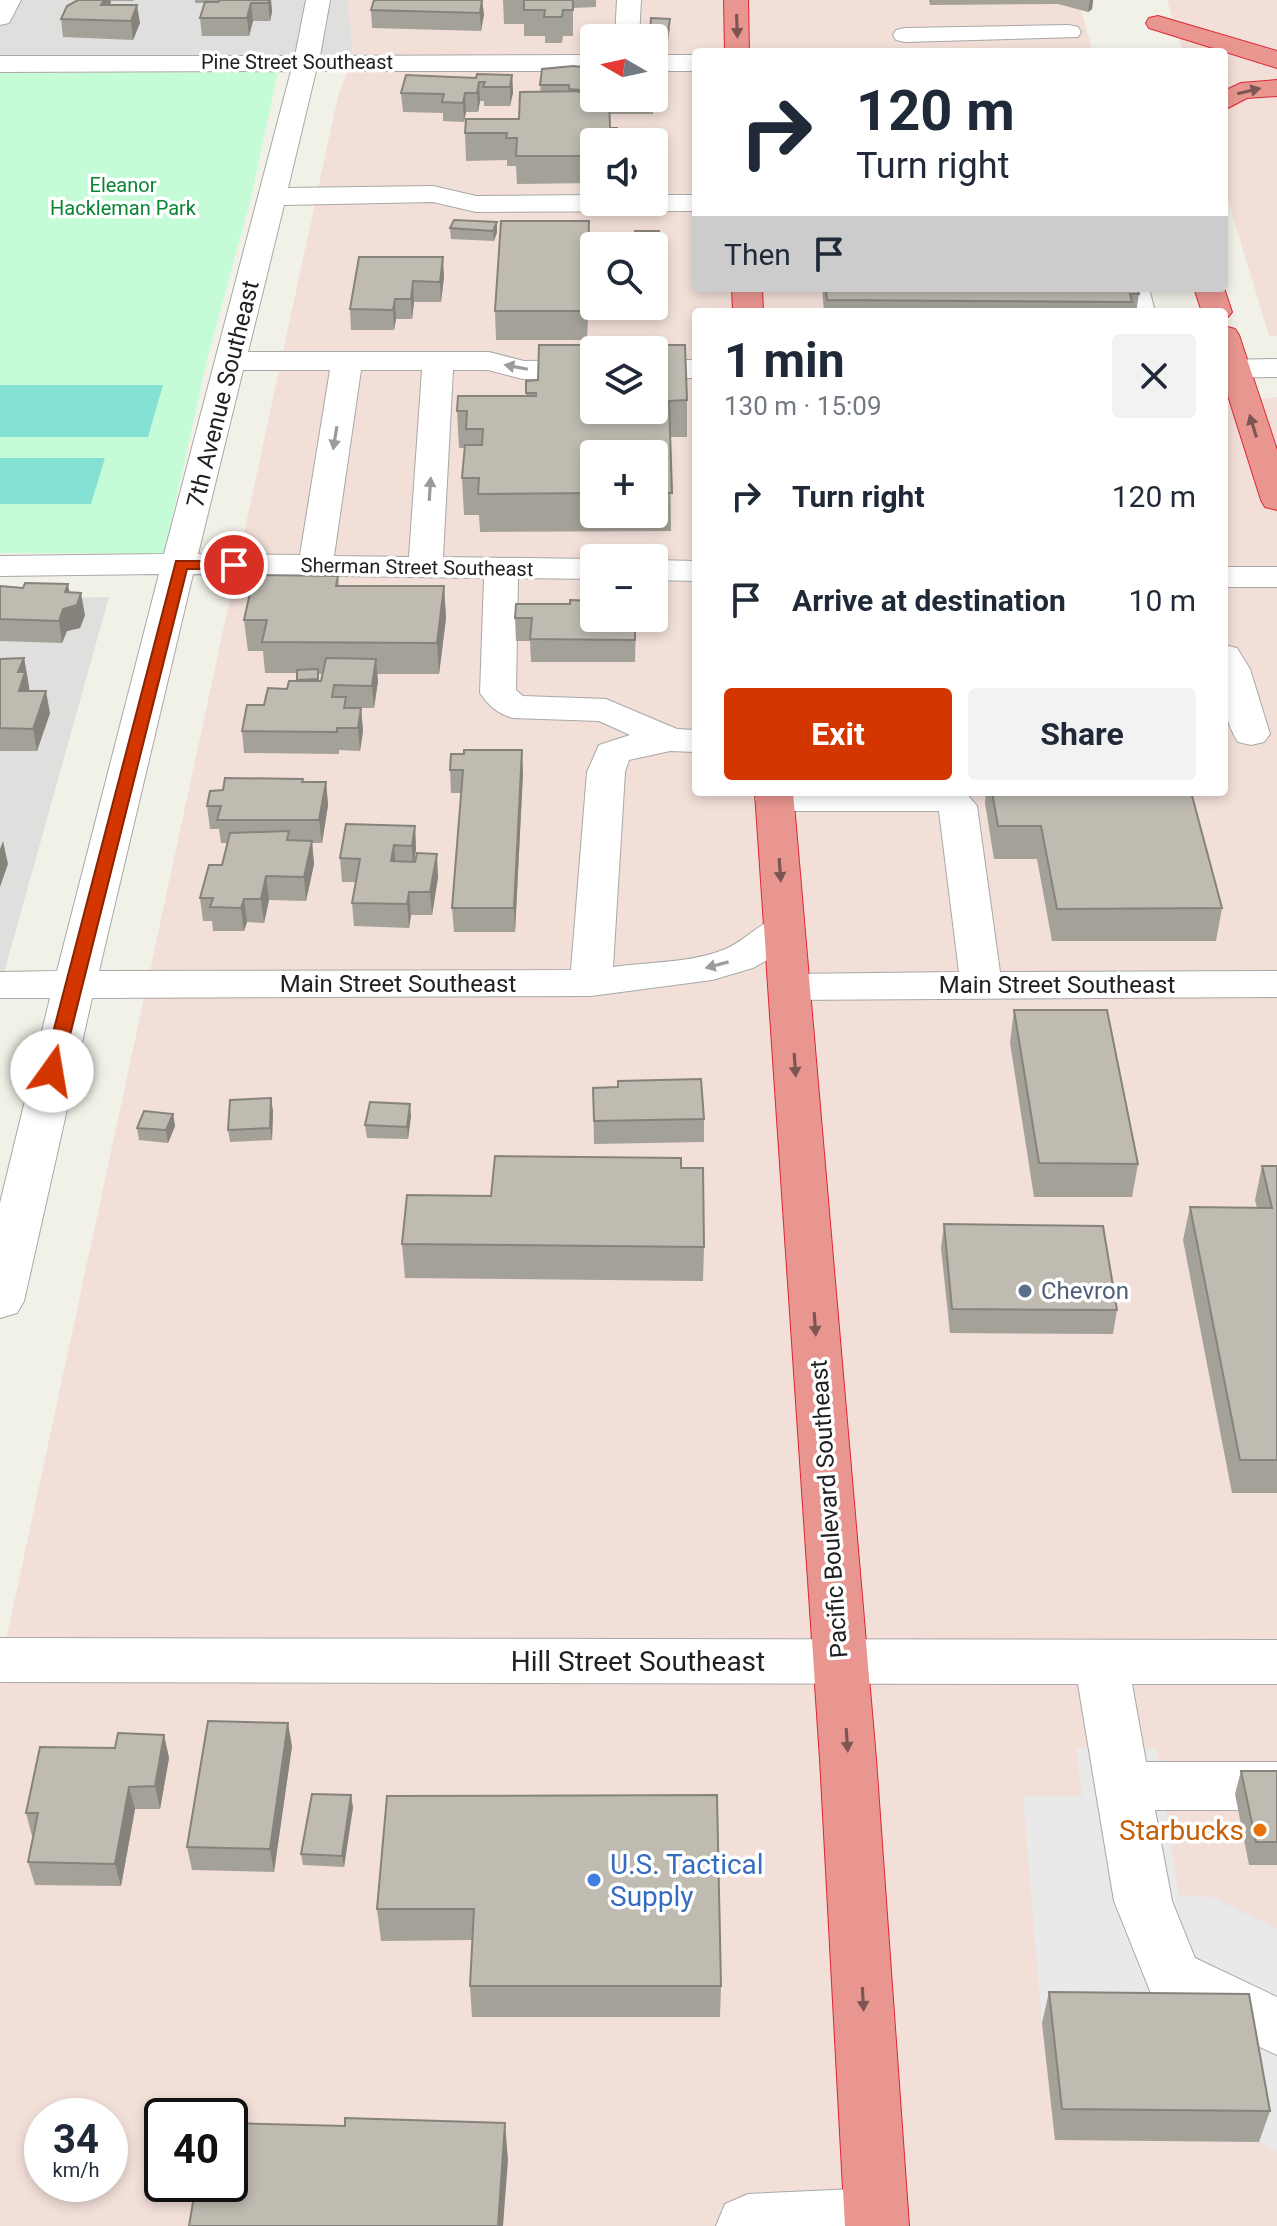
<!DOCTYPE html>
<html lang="en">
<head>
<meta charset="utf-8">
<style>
	:root { --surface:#fff; --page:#f2f2f3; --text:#1f2937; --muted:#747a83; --accent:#d33600 }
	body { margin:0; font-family:Roboto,sans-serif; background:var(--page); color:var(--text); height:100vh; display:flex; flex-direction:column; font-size:30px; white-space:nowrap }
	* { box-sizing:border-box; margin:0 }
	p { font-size:26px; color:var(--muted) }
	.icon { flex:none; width:44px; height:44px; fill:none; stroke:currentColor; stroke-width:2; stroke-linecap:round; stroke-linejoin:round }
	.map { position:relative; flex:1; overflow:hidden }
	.panel { position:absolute; left:692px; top:308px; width:536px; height:488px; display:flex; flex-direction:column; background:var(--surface); border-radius:8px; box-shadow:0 4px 12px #0003 }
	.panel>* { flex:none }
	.guide { position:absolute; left:692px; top:48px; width:536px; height:244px; border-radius:8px; box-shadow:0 4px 12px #0003; background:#fff; color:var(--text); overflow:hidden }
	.needle { width:52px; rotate:279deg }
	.controls { position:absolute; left:580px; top:24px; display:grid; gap:16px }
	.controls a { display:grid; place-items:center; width:88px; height:88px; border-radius:8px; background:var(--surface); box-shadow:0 4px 12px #0003; font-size:40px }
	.speed { position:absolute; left:24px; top:2098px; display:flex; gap:16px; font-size:40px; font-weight:700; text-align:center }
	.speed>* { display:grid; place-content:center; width:104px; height:104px; border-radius:50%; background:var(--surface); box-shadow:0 4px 12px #0003; line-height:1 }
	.speed small { font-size:20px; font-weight:400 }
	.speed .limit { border:4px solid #111; border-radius:12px; background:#fff; color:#111 }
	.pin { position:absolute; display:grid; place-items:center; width:68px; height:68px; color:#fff; margin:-34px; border:4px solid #fff; border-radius:50%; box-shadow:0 2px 8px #0007 }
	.me { position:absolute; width:88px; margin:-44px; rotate:13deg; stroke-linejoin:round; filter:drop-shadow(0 0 6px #0008) }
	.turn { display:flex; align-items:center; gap:28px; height:168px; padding:0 32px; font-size:36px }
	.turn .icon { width:104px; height:104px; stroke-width:2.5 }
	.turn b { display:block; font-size:56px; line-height:68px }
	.then { display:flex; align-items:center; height:76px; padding:0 32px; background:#0003; gap:16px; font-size:30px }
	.round { display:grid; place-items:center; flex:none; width:84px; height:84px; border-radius:8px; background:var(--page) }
	.summary { display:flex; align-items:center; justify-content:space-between; height:136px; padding:0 32px }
	h1 { font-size:48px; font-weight:700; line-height:60px }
	.primary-button { display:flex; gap:16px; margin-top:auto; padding:16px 32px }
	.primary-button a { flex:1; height:92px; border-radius:8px; background:var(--accent); color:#fff; font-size:32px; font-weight:700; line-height:92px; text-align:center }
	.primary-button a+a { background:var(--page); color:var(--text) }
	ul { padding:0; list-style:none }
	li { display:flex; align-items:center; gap:24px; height:104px; padding:0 32px }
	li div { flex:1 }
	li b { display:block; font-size:30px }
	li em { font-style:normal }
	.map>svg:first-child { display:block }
	.residential { fill:#dfdfde }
	.commercial { fill:#f2dfd8; fill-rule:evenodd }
	.park { fill:#c6fbd8 }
	.pitch { fill:#86e1d5 }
	.parking { fill:#e9e9e9 }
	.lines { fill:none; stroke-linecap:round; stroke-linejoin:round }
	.minor-casing { stroke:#a8a8a8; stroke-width:2 }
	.highway-casing { stroke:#df2636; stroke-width:2 }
	.minor { fill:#fff; fill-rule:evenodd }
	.highway { fill:#e99690; fill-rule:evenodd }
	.wall { fill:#a4a198; fill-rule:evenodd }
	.shaded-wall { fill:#86837c }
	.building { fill:#bfbbb1; stroke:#86837c; stroke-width:2; fill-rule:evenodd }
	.oneway { fill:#7b5653 }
	.oneway2 { fill:#9b9b9b }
	.route { fill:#d33600; stroke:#892300; stroke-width:2 }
	.service-dot { fill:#5c6f8a; stroke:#fff; stroke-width:3 }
	.food-dot { fill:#e8710a; stroke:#fff; stroke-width:3 }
	.shop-dot { fill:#3f7fe0; stroke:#fff; stroke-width:3 }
	.labels { text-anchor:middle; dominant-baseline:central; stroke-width:7; stroke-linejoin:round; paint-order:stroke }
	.far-street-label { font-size:20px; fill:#212121; stroke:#fff }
	.far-park-label { font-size:20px; fill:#0a8534; stroke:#fff }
	.street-label { font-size:24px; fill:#212121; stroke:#fff }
	.service-label { font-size:24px; fill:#4e5e75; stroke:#fff; text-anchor:start }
	.near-street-label { font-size:28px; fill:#212121; stroke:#fff }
	.near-food-label { font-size:28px; fill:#c56008; stroke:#fff; text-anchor:end }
	.near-shop-label { font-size:28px; fill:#366cbe; stroke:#fff; text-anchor:start }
</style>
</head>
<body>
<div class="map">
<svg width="1277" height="2226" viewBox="0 0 1277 2226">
	<rect width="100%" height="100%" fill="#f2f1e8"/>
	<path class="residential" d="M0,0H348L353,55L0,57Z
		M109,597L0,987V599Z"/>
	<path class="commercial" d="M348,0H1078L1093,52H696V288H1127L1130,312H696V792H1224V404L1277,397V2226H0V1668L338,96L353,55ZM594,38H654V98H594ZM594,142H654V202H594ZM594,246H654V306H594ZM594,350H654V410H594ZM594,454H654V514H594ZM594,558H654V618H594ZM42,2116H110V2184H42ZM162,2116H230V2184H162Z
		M1167,0H1277V336H1269L1224,187V52H1183Z"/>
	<path class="park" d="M278,72L251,198L207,360L164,554L0,553V73Z"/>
	<path class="pitch" d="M0,385H163L148,437H0Z
		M0,458H105L91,504H0Z"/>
	<path class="parking" d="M1076,1747L1156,1749L1179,1895L1212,1897L1277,1929V2151L1259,2142L1239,2025L1042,2023L1023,1796H1082Z"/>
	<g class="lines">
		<defs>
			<path id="minor" d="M0,0H21L9,23L0,25Z
				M306,0H330L320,56L594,55V71H316L288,188L433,186L476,196L594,195V202H654V195H696V211L476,212L433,202L284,205L248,352H489L524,361L594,360V378L523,379L488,370H453L443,557L594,559V579L518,578L516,690L523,696L606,699L677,729L696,730V752L670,751L629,760L625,772L613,967C648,962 690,963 723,950C751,939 767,910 798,918L804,927L778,954L753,968L712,980L591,996L92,998L24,1301L17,1313L0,1318V1203L50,998H0V972L57,971L159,574L0,576V556L164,554L291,71L0,72V56H295ZM243,370H330L300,555L198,554ZM361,370H422L409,557L334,556ZM193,574L484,578L480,693C489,706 498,714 513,718L599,721L630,735L599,745L587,772L571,970L99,971Z
				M617,0H641L639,38H615Z
				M1069,25L1078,27L1081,32L1078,37L905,42L896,40L893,35L896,30L905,28Z
				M654,55H696V71H654Z
				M1119,288H1149L1155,312H1125Z
				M1277,359V377L1224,378V360Z
				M654,360H696V378H654Z
				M654,560L696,561V581L654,580Z
				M1224,567H1277V587H1224Z
				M1224,645L1237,648L1250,669L1270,734L1264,742L1251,745L1238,742C1219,714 1224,677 1224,645Z
				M760,792H965L977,806L1000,972L1277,971V997L789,1000L774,997L768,987L774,977L789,974L959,972L939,811H774L760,807L755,799Z
				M0,1638L1277,1640V1684H1132L1146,1762H1277V1810H1155L1172,1901L1195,1958L1277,1997V2055L1152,1996L1114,1901L1078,1684L0,1682Z
				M876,2188L899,2198L908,2220L905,2226H716L725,2204L748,2194Z"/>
			<path id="highway" d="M724,0H748L749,52H725Z
				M1158,16L1277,51V68L1149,28L1146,23L1149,18Z
				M1277,80V96L1247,98L1224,110V91L1241,83Z
				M732,288H762L763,312H733Z
				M1194,288H1224L1232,312L1227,318L1224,319V312H1202Z
				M1224,326L1235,329L1239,335L1277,450V510L1265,507L1261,500L1224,383Z
				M755,792H793L876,1759L909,2226H845L820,1759Z"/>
		</defs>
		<use href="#minor" class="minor-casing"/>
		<use href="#highway" class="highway-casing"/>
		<use href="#minor" class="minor"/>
		<use href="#highway" class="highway"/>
	</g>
	<path class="wall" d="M78,0H134L133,1H111V5L140,23L133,40L63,37L61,19Z
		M195,0H271L272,12L270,21H253L249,36H202L200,18L204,3H195Z
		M374,0L484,14L481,31L372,28L371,10Z
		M503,0H596V7L573,8V36H563L562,43H545V36H524V24H504Z
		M929,0H1093L1092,9L1088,12L1058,4L930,5Z
		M670,28L668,41H654V38H650V31Z
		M542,69L594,98H654V92L653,114H609L610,128L594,142V183L517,184L516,166H507V160L466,161L465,133L519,119L540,92Z
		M512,75L513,93L510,106H484V101H480L478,112H466L464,122L443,121V113L403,112L401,93L476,78Z
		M497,222V232L494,241L451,239L450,228Z
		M659,231L658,251L654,250V246H634V239Z
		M589,249L587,340H496L495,311Z
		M359,257L444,277L441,302H414L412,319H396L394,330H351L350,309Z
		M822,288H1137L1139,294L1136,312H824Z
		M526,381L687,400V437H670L671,531L480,532L479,515H464L462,478L465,448H459L457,411L526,396ZM594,454H654V514H594Z
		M338,576L339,586H444L446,618L439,674H377L378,681L374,708H347H361L363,731L360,751L339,750V754L244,753L242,731L264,705L297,681V673H265L263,651H248L244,620ZM318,674H323L321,681H319Z
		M0,586L70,593L85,615L80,628L67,631L62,643L0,641Z
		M515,618H636L635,662H531L530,641H516Z
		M24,658L29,691L50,713L37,751H0V659Z
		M450,770L523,773L515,932H454L452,908L461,793H451Z
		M303,782H326L328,805L322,843H312L314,864L306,901L269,900L264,923L247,922L244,931H213L212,921H203L200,898L222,865L228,843H221L219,829H210L207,806L223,790Z
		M986,792H1191L1222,908L1216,941H1052L1037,859H994L985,803Z
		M415,826L416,849L414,862L438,877L432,915H411L409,928L354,926L352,903L356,882H342L340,858Z
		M1014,1010L1138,1164L1132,1197H1034L1010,1043Z
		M618,1087L704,1119V1142L594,1144L593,1088Z
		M273,1111L272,1140L230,1142L228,1130Z
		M173,1114L175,1126L168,1143L139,1140L137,1128Z
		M411,1116L408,1139L367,1138L365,1125Z
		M1262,1166H1277V1493H1232L1183,1240L1190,1207L1257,1208L1255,1200Z
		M681,1168L704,1247L703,1281L405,1278L402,1244L491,1196Z
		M944,1224L1117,1310L1113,1334L950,1333L941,1248Z
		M164,1735L169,1758L160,1809H135L121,1886L35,1885L28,1862L33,1836H32L26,1813L115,1748Z
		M292,1746L274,1872L192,1870L187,1847Z
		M1241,1771H1277V1865H1249L1235,1794Z
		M387,1796L721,1986L720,2017H472L470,1986L472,1940L381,1941L377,1909Z
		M353,1807L344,1867L303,1865L301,1854Z
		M1049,1992L1270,2111L1259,2142L1055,2140L1042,2023Z"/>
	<path class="shaded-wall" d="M104,0H110L112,11L101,5Z
		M269,0H271L272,12L270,21L268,3Z
		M482,0L484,14L481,31L480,13Z
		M1090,0H1093L1092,9L1088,12Z
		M251,3L253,21L249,36L247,18Z
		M137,5L140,23L133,40L131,21Z
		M512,75L513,93L510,106V87Z
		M479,82L480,101L478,112L477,93Z
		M465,93L466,112L464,122L463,103Z
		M589,221V249L587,340V311Z
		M497,222V232L494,241L493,231Z
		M443,257L444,277L441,302L440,282Z
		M413,281L414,302L412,319L411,299Z
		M395,299L396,319L394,330L393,310Z
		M68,584L72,606L81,593L85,615L80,628L67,631L62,643L59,621L65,592Z
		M444,586L446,618L439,674L437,643Z
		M24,658L28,680L30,694L19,691L18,672Z
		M376,659L378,681L374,708L372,686Z
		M46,691L50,713L37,751L33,729Z
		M361,708L363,731L360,751L358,728Z
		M522,750L523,773L515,932L514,908Z
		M326,782L328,805L322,843L319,820Z
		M415,826L416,849L413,869L412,846Z
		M3,841L8,864L0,887V849Z
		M312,841L314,864L306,901L304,877Z
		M394,845L396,868L391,861Z
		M437,854L438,877L432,915L430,892Z
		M266,876L269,900L264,923L261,899Z
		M409,892L411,915L409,928L407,904Z
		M244,899L247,922L244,931L241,908Z
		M271,1098L273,1111L272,1140L270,1128Z
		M410,1104L411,1116L408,1139L407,1127Z
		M173,1114L175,1126L168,1143L166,1130Z
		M288,1723L292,1746L274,1872L270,1849Z
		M164,1735L169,1758L160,1809L155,1786Z
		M129,1787L135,1809L121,1886L115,1864Z
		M351,1795L353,1807L344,1867L342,1856Z
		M505,2123L508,2160L503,2226H498Z"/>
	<path class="building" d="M78,0H104L101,5H137L131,21L61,19L67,6Z
		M220,0H269L268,3H251L247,18H200L205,2H218Z
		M374,0H482L480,13L371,10Z
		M524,0H573V10H563L562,17H544L545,10H524Z
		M651,18L670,19L668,32L650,31Z
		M573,66L594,68V91L579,92V90L569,89V85H540L542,69Z
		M477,74L512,75L510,87H483L485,82H479L477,93H465L463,103L442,102L444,94L401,93L406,75L476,78Z
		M594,91V98H609L610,128H617V142H594V156H516L517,138H506L507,133H465L466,119H519L520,92Z
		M454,220L497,222L493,231L450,228Z
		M501,221H589L587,311H495Z
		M635,231H659L658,240L634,239Z
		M359,257H443L440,282L413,281L411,299H395L393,310L350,309Z
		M826,288H1137L1139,294H1130L1132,302L827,300Z
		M539,345H685L687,400L669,401L672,493H654V454H594V493L478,494L479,478H462L465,445H482L483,429H466L467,411H457L458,396H536V393H526V381L538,380ZM594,350H654V410H594Z
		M254,575L338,576L336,586H444L437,643L262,642L267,620H244Z
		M25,583L68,584L65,592L81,593L77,605L63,609L59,621L0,619V586L23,588Z
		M570,600L594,601V618H635V640L530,639L532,618H515L516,604H570Z
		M24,658L18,672H25L19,691H46L33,729L0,728V659Z
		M326,658L376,659L372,686L334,685L332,697H346L344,708H361L358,728H337V732L242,731L247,705H264L268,688L287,689L289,681H321Z
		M318,669V679L297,680V670Z
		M464,750H522L514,908H452L463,770H450L451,754H464Z
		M225,778L303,779L302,782H326L319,820H217L221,806H207L210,791L223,790Z
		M992,792H1191L1222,908L1057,909L1041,826H998Z
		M346,824L415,826L412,846L394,845L391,861L415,862L417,853L437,854L430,892H409L407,904L352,903L360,859L340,858Z
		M289,831L287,840L312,841L304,877L266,876L261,899H244L241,908L210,907L213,898H200L209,865H222L230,833Z
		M1014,1010H1107L1138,1164L1039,1163Z
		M701,1079L704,1119L594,1121L593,1088L618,1087V1081Z
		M271,1098L270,1128L228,1130L230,1100Z
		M370,1102L410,1104L407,1127L365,1125Z
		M144,1111L173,1114L166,1130L137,1128Z
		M495,1156L681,1158V1168H703L704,1247L402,1244L407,1195L491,1196Z
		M1262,1166H1277V1460H1240L1190,1207L1272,1208Z
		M944,1224L1103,1226L1117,1310L952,1309Z
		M208,1721L288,1723L270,1849L187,1847Z
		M118,1733L164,1735L155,1786L129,1787L115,1864L28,1862L38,1813H26L40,1747L115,1748Z
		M1241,1771H1277V1842H1256Z
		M312,1794L351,1795L342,1856L301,1854Z
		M717,1795L721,1986H470L474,1909H377L387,1796Z
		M1049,1992L1249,1994L1270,2111L1062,2109Z
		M345,2118L505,2123L498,2226H189L196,2184H230V2123L345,2126Z"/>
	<defs><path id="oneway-solid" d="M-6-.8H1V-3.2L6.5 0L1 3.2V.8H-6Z" transform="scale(2)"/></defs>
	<g class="oneway">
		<use href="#oneway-solid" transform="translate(737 26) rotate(88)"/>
		<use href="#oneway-solid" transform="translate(1249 91) rotate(-13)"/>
		<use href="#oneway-solid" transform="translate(1253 426) rotate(-107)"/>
		<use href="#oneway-solid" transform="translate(780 870) rotate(86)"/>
		<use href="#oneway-solid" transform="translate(795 1065) rotate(86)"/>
		<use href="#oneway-solid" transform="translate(815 1324) rotate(86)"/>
		<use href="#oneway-solid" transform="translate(847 1740) rotate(86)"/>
		<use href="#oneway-solid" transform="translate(863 1999) rotate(87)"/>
	</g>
	<g class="oneway2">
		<use href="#oneway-solid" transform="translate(516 367) rotate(-169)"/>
		<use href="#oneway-solid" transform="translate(335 438) rotate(99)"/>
		<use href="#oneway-solid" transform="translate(430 489) rotate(-86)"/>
		<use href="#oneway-solid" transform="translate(717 965) rotate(165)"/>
	</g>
	<path class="route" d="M176,561H234L241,565L234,569H187L61,1071L52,1077L43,1071Z"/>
	<circle class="service-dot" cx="1025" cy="1291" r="8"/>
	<circle class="food-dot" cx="1260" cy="1830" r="8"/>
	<circle class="shop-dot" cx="594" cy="1880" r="8"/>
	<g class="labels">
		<g class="far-street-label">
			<text x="297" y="62">Pine Street Southeast</text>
			<text transform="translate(417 567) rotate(1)">Sherman Street Southeast</text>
		</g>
		<g class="far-park-label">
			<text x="123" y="185">Eleanor<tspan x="123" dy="23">Hackleman Park</tspan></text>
		</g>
		<g class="street-label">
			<text transform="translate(223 394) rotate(-76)">7th Avenue Southeast</text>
			<text x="398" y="984">Main Street Southeast</text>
			<text x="1057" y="985">Main Street Southeast</text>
			<text transform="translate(829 1509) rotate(-94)">Pacific Boulevard Southeast</text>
		</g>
		<g class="service-label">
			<text x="1041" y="1291">Chevron</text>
		</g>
		<g class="near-street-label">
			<text x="638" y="1661">Hill Street Southeast</text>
		</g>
		<g class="near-food-label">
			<text x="1244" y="1830">Starbucks</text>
		</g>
		<g class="near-shop-label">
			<text x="610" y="1864">U.S. Tactical<tspan x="610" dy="32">Supply</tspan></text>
		</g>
	</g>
</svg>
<div class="controls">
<a><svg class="needle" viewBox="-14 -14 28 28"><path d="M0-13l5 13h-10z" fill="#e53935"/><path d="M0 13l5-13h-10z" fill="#747a83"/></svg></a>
<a><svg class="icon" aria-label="sound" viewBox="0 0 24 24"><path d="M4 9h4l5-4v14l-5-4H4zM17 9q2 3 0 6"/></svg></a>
<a><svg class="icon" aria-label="search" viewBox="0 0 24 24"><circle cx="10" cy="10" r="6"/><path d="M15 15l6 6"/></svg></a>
<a><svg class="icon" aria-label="layers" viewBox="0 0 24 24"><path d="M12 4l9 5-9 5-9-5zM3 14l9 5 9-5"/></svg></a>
<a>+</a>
<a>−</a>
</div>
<div class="speed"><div>34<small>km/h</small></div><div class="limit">40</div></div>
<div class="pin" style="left:234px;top:565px;background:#d93025"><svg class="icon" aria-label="arrive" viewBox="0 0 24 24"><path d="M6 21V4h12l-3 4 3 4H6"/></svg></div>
<svg class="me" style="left:52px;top:1071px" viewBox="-20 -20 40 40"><circle r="19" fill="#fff"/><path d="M0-13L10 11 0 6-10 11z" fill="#d33600"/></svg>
<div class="guide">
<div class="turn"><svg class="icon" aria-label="right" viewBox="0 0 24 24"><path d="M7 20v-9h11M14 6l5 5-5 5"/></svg><div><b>120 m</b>Turn right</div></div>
<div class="then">Then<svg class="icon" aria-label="arrive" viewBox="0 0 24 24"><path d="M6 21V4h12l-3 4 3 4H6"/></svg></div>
</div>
<section class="panel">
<div class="summary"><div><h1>1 min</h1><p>130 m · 15:09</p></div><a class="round"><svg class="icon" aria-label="close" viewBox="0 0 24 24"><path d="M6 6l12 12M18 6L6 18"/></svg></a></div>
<ul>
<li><svg class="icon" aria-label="right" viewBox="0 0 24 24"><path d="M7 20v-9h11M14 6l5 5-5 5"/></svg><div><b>Turn right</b></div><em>120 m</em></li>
<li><svg class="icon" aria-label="arrive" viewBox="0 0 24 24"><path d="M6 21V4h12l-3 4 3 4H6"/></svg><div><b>Arrive at destination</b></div><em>10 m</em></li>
</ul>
<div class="primary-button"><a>Exit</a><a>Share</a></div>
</section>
</div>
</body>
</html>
